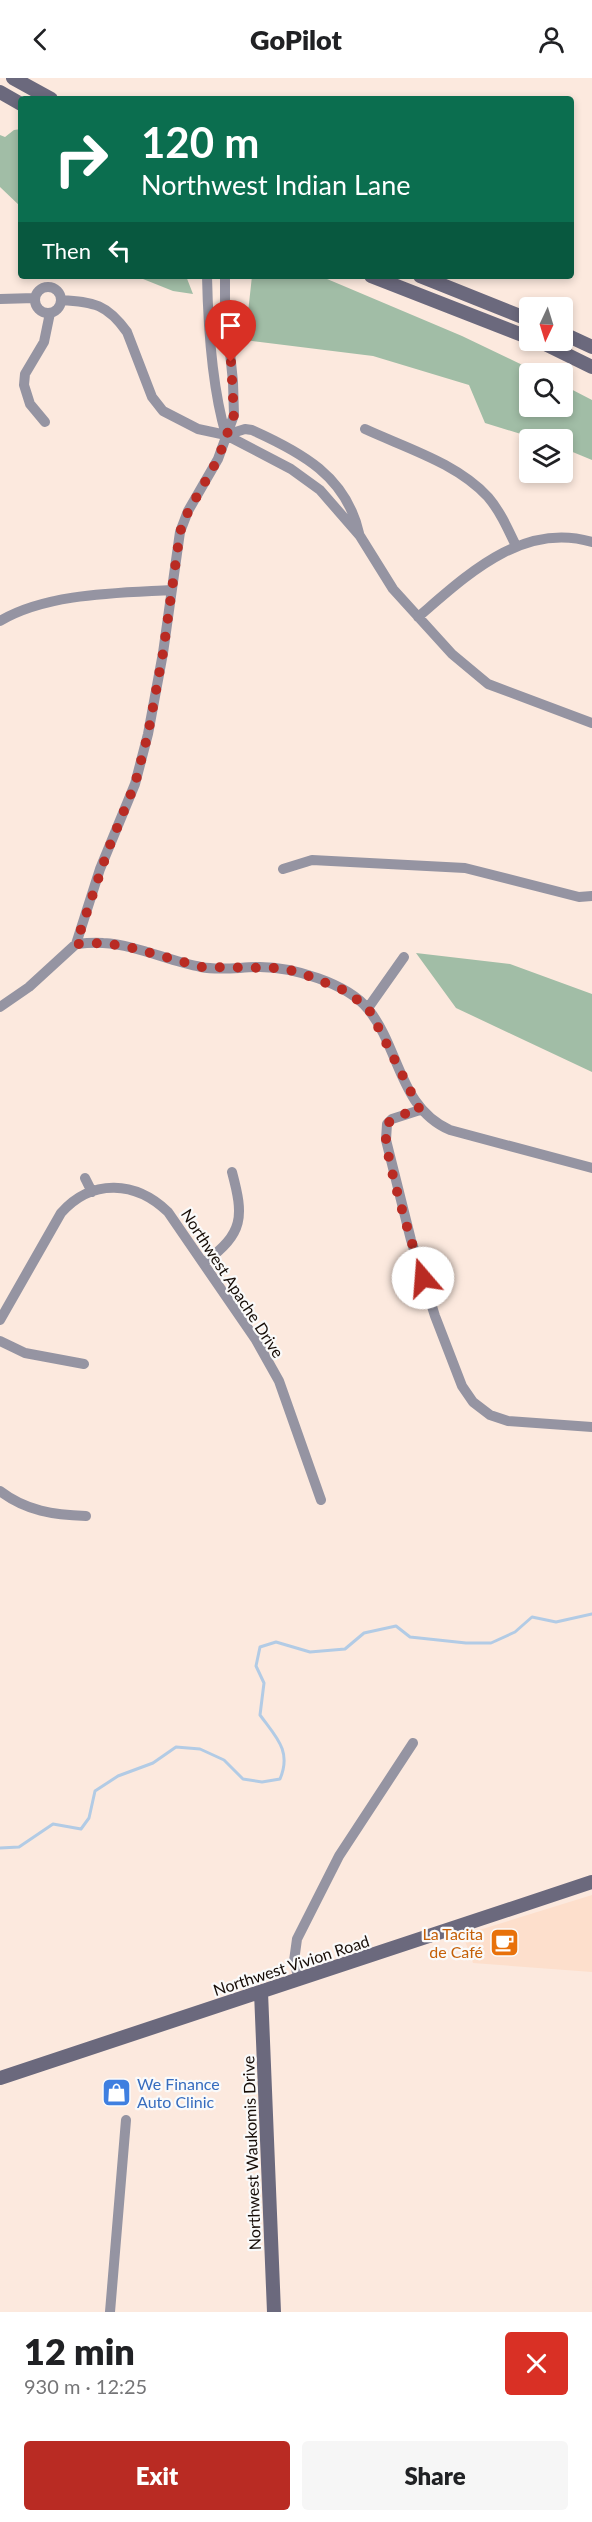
<!DOCTYPE html>
<html lang="en">
<head>
<meta charset="utf-8">
<style>
	:root { --surface:#fff; --page:#f6f6f6; --text:#202124; --muted:#757577; --accent:#b92b23 }
	body { margin:0; font-family:Lato,sans-serif; background:var(--page); color:var(--text); height:100vh; display:flex; flex-direction:column; font-size:22px; white-space:nowrap }
	* { box-sizing:border-box; margin:0 }
	p { font-size:20px; color:var(--muted) }
	.icon { flex:none; width:33px; height:33px; fill:none; stroke:currentColor; stroke-width:2; stroke-linecap:round; stroke-linejoin:round }
	.map { position:relative; height:2234px; overflow:hidden }
	.sheet { display:flex; flex-direction:column; background:var(--surface); flex:1 }
	.sheet>* { flex:none }
	.top-card { position:absolute; left:18px; top:18px; width:556px; height:183px; border-radius:6px; box-shadow:0 3px 9px #0003; background:#0b6e4f; color:#fff; overflow:hidden }
	.needle { width:39px; rotate:184deg }
	.fabs { position:absolute; left:519px; top:219px; display:grid; gap:12px }
	.fabs a { display:grid; place-items:center; width:54px; height:54px; border-radius:6px; background:var(--surface); box-shadow:0 3px 9px #0003; font-size:30px }
	.pin { position:absolute; display:grid; place-items:center; width:51px; height:51px; color:#fff; margin:-62px -26px; border-radius:50% 50% 50% 0; rotate:-45deg; box-shadow:0 0 6px #0007 }
	.pin .icon { rotate:45deg }
	.me { position:absolute; width:66px; margin:-33px; rotate:342deg; stroke-linejoin:round; filter:drop-shadow(0 0 4px #0008) }
	.turn { display:flex; align-items:center; gap:21px; height:126px; padding:0 24px; font-size:27px }
	.turn .icon { width:78px; height:78px; stroke-width:2.5 }
	.turn b { display:block; font-size:42px; line-height:51px }
	.then { display:flex; align-items:center; height:57px; padding:0 24px; background:#0003; gap:12px; font-size:22px }
	.round { display:grid; place-items:center; flex:none; width:63px; height:63px; border-radius:6px; background:var(--page) }
	.summary { display:flex; align-items:center; justify-content:space-between; height:102px; padding:0 24px }
	h1 { font-size:36px; font-weight:800; line-height:45px }
	.action { display:flex; gap:12px; margin-top:auto; padding:12px 24px }
	.action a { flex:1; height:69px; border-radius:6px; background:var(--accent); color:#fff; font-size:24px; font-weight:800; line-height:69px; text-align:center }
	.action a+a { background:var(--page); color:var(--text) }
	header { display:flex; justify-content:space-between; align-items:center; height:78px; padding:0 24px; background:var(--surface); font-size:27px; font-weight:800 }
	.map>svg:first-child { display:block }
	.built { fill:#fddfcc }
	.forest { fill:#a1bda6 }
	.lines { fill:none; stroke-linecap:round; stroke-linejoin:round }
	.stream { stroke:#b2cbe5; stroke-width:3 }
	.street { stroke:#9594a2; stroke-width:10 }
	.secondary { stroke:#6b697d; stroke-width:14 }
	.route { stroke:#b92b23; stroke-width:10; stroke-dasharray:0 18 }
	.labels { text-anchor:middle; dominant-baseline:central; stroke-width:4.5; stroke-linejoin:round; paint-order:stroke }
	.street-label { font-size:16px; fill:#160c06; stroke:#fafafa }
	.food-label { font-size:16px; fill:#c56008; stroke:#fafafa; text-anchor:end }
	.shop-label { font-size:16px; fill:#366cbe; stroke:#fafafa; text-anchor:start }
</style>
</head>
<body>
<header><svg class="icon" aria-label="back" viewBox="0 0 24 24"><path d="M15 5l-7 7 7 7"/></svg>GoPilot<svg class="icon" aria-label="person" viewBox="0 0 24 24"><circle cx="12" cy="8" r="4"/><path d="M4 21q1-7 8-7t8 7"/></svg></header>
<div class="map">
<svg width="592" height="2234" viewBox="0 0 592 2234">
	<rect width="100%" height="100%" fill="#fce9de"/>
	<path class="built" d="M592,1817V1894L473,1885L463,1857Z"/>
	<path class="forest" d="M21,51V129L0,109V57L5,59L14,52Z
		M139,198H186L193,216L173,213L143,201Z
		M252,198H320L462,258L539,295L530,296V328H562L563,307L592,322V382L563,370L562,362L537,361L485,345L469,307L373,278L245,262Z
		M416,875L510,886L592,916V994L456,930Z"/>
	<g class="lines">
		<path class="stream" d="M0,1770L19,1769L53,1746L81,1751L89,1740L95,1713L118,1698L153,1685L176,1669L200,1671L224,1682L243,1701L262,1704L280,1701C292,1673 276,1659 260,1637L264,1605L256,1588L260,1569L276,1564L310,1574L345,1571L364,1555L396,1548L410,1559L466,1565H491L515,1554L532,1539L556,1544L592,1536"/>
		<path class="street" d="M207,198C208,246 212,310 226,357
			M35 222a13 13 0 1 1 26 0a13 13 0 1 1-26 0Z
			M0,221L35,220
			M61,222C94,224 107,226 127,254L152,319L163,333L198,351L226,357L291,391L320,412L360,458L393,511L452,576L488,606L592,645
			M45,344L30,326L24,307L25,296L44,264L50,235
			M365,351C406,370 457,385 488,419C500,433 508,451 516,468
			M226,357L245,351L252,352C301,374 346,398 359,455
			M418,539C466,498 522,443 592,464
			M0,543C47,515 118,515 171,512
			M283,791L312,782L465,790L579,819L592,818
			M76,866L100,791L135,706L148,656L163,575L180,454L188,433L218,381L234,337L233,304L225,225V198
			M0,929L29,909L76,866C85,865 94,864 103,865C137,867 168,883 201,889C220,893 240,889 260,889C292,889 347,905 368,931C400,970 399,1030 450,1052L592,1090
			M368,930L404,879
			M420,1032L392,1041L387,1046L386,1062L411,1162L435,1238L462,1308L473,1324L490,1337L508,1343L592,1349
			M85,1100L92,1114
			M205,1184C244,1155 244,1139 232,1094
			M0,1242L61,1135C92,1100 136,1103 168,1134L256,1262L279,1303L321,1422
			M0,1263L25,1275L84,1286
			M0,1413C26,1433 54,1437 86,1438
			M299,1902L294,1883L297,1861L339,1778L413,1665
			M110,2234L126,2042"/>
		<path class="secondary" d="M13,0L51,21
			M0,14L21,26
			M371,198L530,260
			M420,198L530,242
			M562,255L592,269
			M537,262L592,289
			M261,1914L274,2234
			M0,2000L592,1804"/>
	</g>
	<g class="lines">
		<path class="route" d="M231,284L234,337L218,381L188,434L180,454L163,575L148,656L135,706L108,772L76,866L104,865L129,869L202,889L281,890L301,895L346,913L368,930L373,939L420,1032C411,1034 392,1038 387,1047C378,1062 416,1178 423,1200"/>
	</g>
	<defs>
		<symbol id="cafe-square" viewBox="-11 -11 22 22"><rect x="-9" y="-9" width="18" height="18" rx="4" fill="#e8710a" stroke="#fafafa"/><path d="M-5.5-4.5H6V0H3Q3 3.5 0 3.5H-2.5Q-5.5 3.5-5.5 0ZM3-3.2v2h1.7v-2ZM-6 4.5H4V6H-6Z" fill="#fff"/></symbol>
		<symbol id="shop-square" viewBox="-11 -11 22 22"><rect x="-9" y="-9" width="18" height="18" rx="4" fill="#3f7fe0" stroke="#fafafa"/><path d="M-5-2.5h2.3a2.7 3.5 0 0 1 5.4 0H5L5.5 6h-11ZM-1.5-2.5h3a1.5 2.3 0 0 0-3 0Z" fill="#fff"/></symbol>
	</defs>
	<g fill-rule="evenodd">
		<use href="#cafe-square" x="488" y="1848" width="33" height="33"/>
		<use href="#shop-square" x="100" y="1998" width="33" height="33"/>
	</g>
	<g class="labels">
		<g class="street-label">
			<text transform="translate(233 1205) rotate(57)">Northwest Apache Drive</text>
			<text transform="translate(291 1887) rotate(-18)">Northwest Vivion Road</text>
			<text transform="translate(251 2075) rotate(-92)">Northwest Waukomis Drive</text>
		</g>
		<g class="food-label">
			<text x="483" y="1855">La Tacita<tspan x="483" dy="18">de Café</tspan></text>
		</g>
		<g class="shop-label">
			<text x="137" y="2005">We Finance<tspan x="137" dy="18">Auto Clinic</tspan></text>
		</g>
	</g>
</svg>
<div class="fabs">
<a><svg class="needle" viewBox="-14 -14 28 28"><path d="M0-13l5 13h-10z" fill="#e53935"/><path d="M0 13l5-13h-10z" fill="#757577"/></svg></a>
<a><svg class="icon" aria-label="search" viewBox="0 0 24 24"><circle cx="10" cy="10" r="6"/><path d="M15 15l6 6"/></svg></a>
<a><svg class="icon" aria-label="layers" viewBox="0 0 24 24"><path d="M12 4l9 5-9 5-9-5zM3 14l9 5 9-5"/></svg></a>
</div>
<div class="pin" style="left:231px;top:284px;background:#d93025"><svg class="icon" aria-label="arrive" viewBox="0 0 24 24"><path d="M6 21V4h12l-3 4 3 4H6"/></svg></div>
<svg class="me" style="left:423px;top:1200px" viewBox="-20 -20 40 40"><circle r="19" fill="#fff"/><path d="M0-13L10 11 0 6-10 11z" fill="#b92b23"/></svg>
<div class="top-card">
<div class="turn"><svg class="icon" aria-label="right" viewBox="0 0 24 24"><path d="M7 20v-9h11M14 6l5 5-5 5"/></svg><div><b>120 m</b>Northwest Indian Lane</div></div>
<div class="then">Then<svg class="icon" aria-label="left" viewBox="0 0 24 24"><path d="M17 20v-9H6M10 6l-5 5 5 5"/></svg></div>
</div>
</div>
<section class="sheet">
<div class="summary"><div><h1>12 min</h1><p>930 m · 12:25</p></div><a class="round" style="background:#d93025;color:#fff"><svg class="icon" aria-label="close" viewBox="0 0 24 24"><path d="M6 6l12 12M18 6L6 18"/></svg></a></div>
<div class="action"><a>Exit</a><a>Share</a></div>
</section>
</body>
</html>
